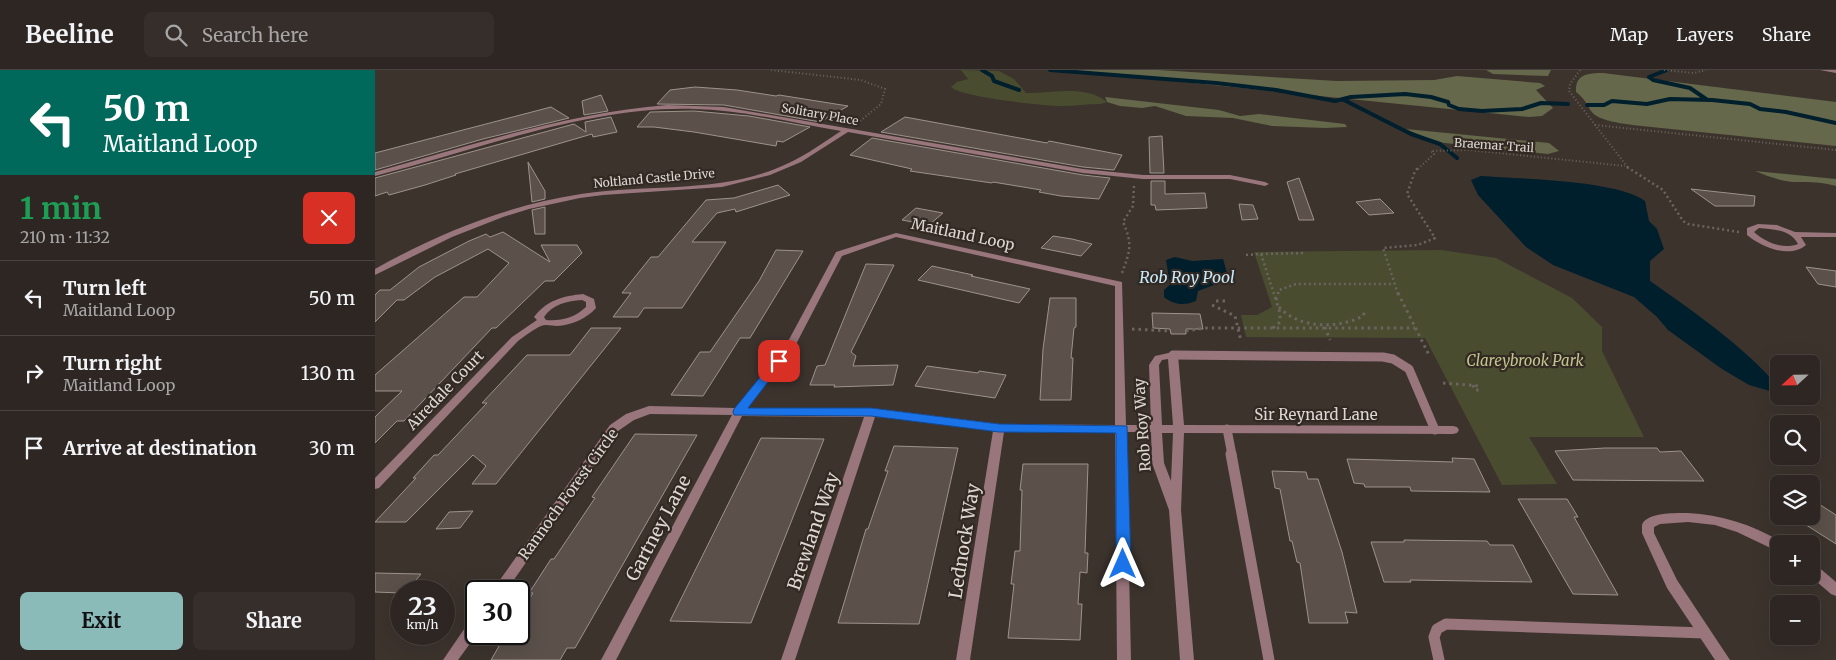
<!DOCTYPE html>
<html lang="en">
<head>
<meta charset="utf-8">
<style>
	:root { --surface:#2d2622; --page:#352e2a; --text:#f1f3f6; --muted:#a7a5a5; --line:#484340; --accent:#8bbbb9 }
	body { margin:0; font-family:Merriweather,serif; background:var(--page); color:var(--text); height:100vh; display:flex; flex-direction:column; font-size:19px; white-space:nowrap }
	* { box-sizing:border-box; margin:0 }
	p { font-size:16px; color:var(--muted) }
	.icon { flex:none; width:28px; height:28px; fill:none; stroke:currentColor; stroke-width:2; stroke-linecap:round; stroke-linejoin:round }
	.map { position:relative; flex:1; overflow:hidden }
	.sheet { display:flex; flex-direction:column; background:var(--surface); width:375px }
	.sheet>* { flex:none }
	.guide { background:#00695c; color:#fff; overflow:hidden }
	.needle { width:32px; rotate:248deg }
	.buttons { position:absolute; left:1395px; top:285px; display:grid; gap:10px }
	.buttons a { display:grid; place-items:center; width:50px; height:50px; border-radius:8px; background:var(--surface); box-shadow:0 5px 20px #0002,0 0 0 1px var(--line); font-size:25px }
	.speed { position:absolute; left:15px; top:510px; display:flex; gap:10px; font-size:25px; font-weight:700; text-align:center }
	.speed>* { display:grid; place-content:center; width:65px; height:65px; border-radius:50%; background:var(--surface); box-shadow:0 5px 20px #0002,0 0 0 1px var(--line); line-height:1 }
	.speed small { font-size:12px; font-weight:400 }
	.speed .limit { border:2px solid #111; border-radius:8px; background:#fff; color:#111 }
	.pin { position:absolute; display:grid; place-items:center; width:42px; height:42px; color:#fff; margin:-21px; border-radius:10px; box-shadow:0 2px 8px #0006 }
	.me { position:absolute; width:55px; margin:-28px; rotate:0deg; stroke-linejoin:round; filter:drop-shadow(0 0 4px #0008) }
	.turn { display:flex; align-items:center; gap:18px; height:105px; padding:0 20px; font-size:22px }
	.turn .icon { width:65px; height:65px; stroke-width:2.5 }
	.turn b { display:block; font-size:35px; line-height:42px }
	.round { display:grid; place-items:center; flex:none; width:52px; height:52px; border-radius:8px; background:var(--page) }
	.overview { display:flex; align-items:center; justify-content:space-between; height:85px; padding:0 20px }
	h1 { font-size:30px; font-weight:700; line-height:38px; color:#1e9e55 }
	.primary-button { display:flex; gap:10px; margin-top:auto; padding:10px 20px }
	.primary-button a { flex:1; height:58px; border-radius:8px; background:var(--accent); color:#111; font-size:20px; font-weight:700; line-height:58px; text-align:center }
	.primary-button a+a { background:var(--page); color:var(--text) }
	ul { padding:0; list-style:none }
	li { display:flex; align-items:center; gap:15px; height:75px; padding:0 20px; border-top:1px solid var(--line) }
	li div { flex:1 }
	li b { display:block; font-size:19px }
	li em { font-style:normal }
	header { display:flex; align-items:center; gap:30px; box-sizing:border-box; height:70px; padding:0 25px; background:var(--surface); border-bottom:1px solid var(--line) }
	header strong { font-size:24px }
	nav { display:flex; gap:28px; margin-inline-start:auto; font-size:18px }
	.search { width:350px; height:45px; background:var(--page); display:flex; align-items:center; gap:12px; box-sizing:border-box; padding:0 18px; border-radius:8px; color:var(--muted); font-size:19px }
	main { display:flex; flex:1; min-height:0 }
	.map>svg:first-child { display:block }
	.green { fill:#494c2f }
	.forest { fill:#65684a }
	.water { fill:#001f2d }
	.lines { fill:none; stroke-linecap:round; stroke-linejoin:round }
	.stream { stroke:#001f2d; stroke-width:4 }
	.building { fill:#5b514a; stroke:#9e938c }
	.path-far2 { stroke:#6c645f; stroke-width:2; stroke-dasharray:1 2.5; stroke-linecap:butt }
	.path-far1 { stroke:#6c645f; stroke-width:2.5; stroke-dasharray:2 3; stroke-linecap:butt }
	.path { stroke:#6c645f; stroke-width:3; stroke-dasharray:2.5 4; stroke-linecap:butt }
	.service-far1 { stroke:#99757c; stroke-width:9 }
	.service { stroke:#99757c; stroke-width:11 }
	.minor { fill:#99757c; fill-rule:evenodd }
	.route { fill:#1a73e8; stroke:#114b97 }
	.labels { text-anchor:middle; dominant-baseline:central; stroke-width:4.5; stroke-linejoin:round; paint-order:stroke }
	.far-street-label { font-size:12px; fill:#ddd7d2; stroke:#322923 }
	.street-label { font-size:15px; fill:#ddd7d2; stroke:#322923 }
	.park-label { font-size:15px; font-style:italic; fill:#c1c68e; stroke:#322923 }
	.water-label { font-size:16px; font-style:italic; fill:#c6eafc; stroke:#322923 }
	.near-street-label { font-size:18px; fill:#ddd7d2; stroke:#322923 }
</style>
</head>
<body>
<header>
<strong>Beeline</strong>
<div class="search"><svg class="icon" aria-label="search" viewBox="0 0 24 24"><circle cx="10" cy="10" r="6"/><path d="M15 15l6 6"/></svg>Search here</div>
<nav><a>Map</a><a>Layers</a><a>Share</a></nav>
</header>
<main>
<section class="sheet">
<div class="guide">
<div class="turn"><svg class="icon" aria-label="left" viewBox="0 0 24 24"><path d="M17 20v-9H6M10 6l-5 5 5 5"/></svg><div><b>50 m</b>Maitland Loop</div></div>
</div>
<div class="overview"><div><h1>1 min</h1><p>210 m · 11:32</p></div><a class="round" style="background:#d93025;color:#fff"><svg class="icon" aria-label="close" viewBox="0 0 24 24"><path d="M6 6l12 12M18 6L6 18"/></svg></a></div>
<ul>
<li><svg class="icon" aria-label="left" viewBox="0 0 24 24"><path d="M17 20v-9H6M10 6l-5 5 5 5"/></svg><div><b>Turn left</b><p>Maitland Loop</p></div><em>50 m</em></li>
<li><svg class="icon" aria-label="right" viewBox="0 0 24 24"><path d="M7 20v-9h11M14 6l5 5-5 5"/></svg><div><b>Turn right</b><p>Maitland Loop</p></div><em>130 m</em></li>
<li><svg class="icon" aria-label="arrive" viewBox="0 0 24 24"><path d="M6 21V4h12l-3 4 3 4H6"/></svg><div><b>Arrive at destination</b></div><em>30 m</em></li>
</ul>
<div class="primary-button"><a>Exit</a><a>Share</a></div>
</section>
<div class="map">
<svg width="1461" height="590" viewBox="0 0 1461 590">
	<rect width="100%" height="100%" fill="#3c332d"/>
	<path class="green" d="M586,0L624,1L639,9L651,23C676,24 710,14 732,32L726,34C713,34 700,36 687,36C669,36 585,27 576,17L582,12L593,9Z
		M1066,180L1121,188L1197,228L1227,257V281L1269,367H1154L1182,414L1127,415L1050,268L871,267L866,245H882L897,237L879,182Z"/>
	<path class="forest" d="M688,0H783L962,11L1059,10L1082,6L1165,13L1170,16L1161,20L1178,38L1167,46L1154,47Z
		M1111,0H1176L1173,6L1118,4Z
		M1228,3L1461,32V76L1257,55C1246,53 1223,51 1216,41C1211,33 1209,28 1201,22C1200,4 1213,3 1228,3Z
		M730,27L844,40L865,46L884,44L970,54L972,57L950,58L897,56L858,48L811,46L780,36L767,38L745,36L732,32Z
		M1031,59L1174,73L1184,81L1173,84L1070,73L1058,71Z
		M1380,101L1461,109V116C1447,112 1436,112 1422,112C1408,112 1392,106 1380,101Z"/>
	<path class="water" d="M1106,106C1145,109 1242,110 1270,131L1274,151L1282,159L1289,179L1275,191V211C1319,242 1366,274 1402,315L1395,321L1374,315L1347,299L1293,260L1282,247L1259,227L1178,195L1151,177L1103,125L1096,110Z
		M800,187L817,191L848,189L853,206L849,208L837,207L835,209L839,215L823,221L821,231C810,236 798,235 789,227V220L797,213L794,209L791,190Z"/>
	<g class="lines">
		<path class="stream" d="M607,0L617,6L619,11L644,20
			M675,0L841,13L901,20L960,31L976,27L1030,24L1056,27L1073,32L1074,35L1084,39L1107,41L1147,39L1166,33L1193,34
			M1292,0L1274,7L1278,10L1315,18L1331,29
			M969,30L1036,64L1065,74L1082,88
			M1212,35H1229L1237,31L1272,34L1295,29L1337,30L1375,34L1385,39L1411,42L1461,53"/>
	</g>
	<path class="building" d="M320,17L362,20L401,26L404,25L473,36L445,52L349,35L282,34L295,20Z
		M226,25L233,41L209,45L207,31Z
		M176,37L194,48L108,69L0,100V83Z
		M319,41L374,46L435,57L408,72L402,71L401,76L319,62L279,57H262L275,42Z
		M236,47L242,62L218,67L217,64L80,104L81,105L50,115L14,125L12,122L0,126V108L199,54L211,62L210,52Z
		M530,47L672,73L674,71L747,85L739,100L708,97L506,62Z
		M787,66L789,103H775L774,67Z
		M497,68L708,105L735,108L724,129L686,126L664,122L666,120L618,112L617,113L535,101L537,99L475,85Z
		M153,92L170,121V129L157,132Z
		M924,108L939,150H924L912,112Z
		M776,111H790V124L830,123L832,138L781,140L780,135H776Z
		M403,115L415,125L361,142L360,139L342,143L317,172H351L307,238H269L263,247H238L256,223H247L276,187H283L331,130L359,128Z
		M1316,119L1380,126L1379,136H1340Z
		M1005,129L1019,143L994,145L981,132Z
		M864,134L878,135L883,149L867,150Z
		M170,137V164H160L157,140Z
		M541,138L568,143L554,155L527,150Z
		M128,162L175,192L166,175H202L207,183L179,211H170L121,258H117L29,351H22L0,373V347L27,321H0V305L89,227H102L134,193L113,179L60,207L29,230H22L0,252V225L5,220H15L44,197L94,171L111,164L115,167Z
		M678,166L697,169L717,174L706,186L666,178Z
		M401,180L428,181L375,268H365L328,326L296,325L325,282H335L384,211Z
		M491,194L519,195L476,282L481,286L478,296L523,295L518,315L459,317L460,315H435L442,296L450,295Z
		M557,196L598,205L596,206L655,219L644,233L543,210Z
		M1431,197L1461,201V217L1443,214Z
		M675,228H701V257L699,258L696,288H698L696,330H665L668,279Z
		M777,243L825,244L828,259H811V264H796L795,259L778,258Z
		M216,258H246L121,414H97L111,396L98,385L31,452H0L41,408H38L59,385H63L112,333H107L152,285H195Z
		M552,296L603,303L604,301L631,305L620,328L540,316Z
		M260,364L322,365L200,578H192L185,590H116L131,564H144V545L158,523H154L176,489H179L220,428L217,427Z
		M386,368L449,369L376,553L295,551Z
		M519,376L583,378L544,554L463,553L491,459H493L513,401H510Z
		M1230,378H1282L1285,382L1306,381L1329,411L1198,410L1180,381Z
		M1077,388L1099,389L1115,422L1036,421L1035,417H990L989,414L979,413L972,389L1078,392Z
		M648,394H713L710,483H713L712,503L705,502L703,534H707L705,570L633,568L639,514H636L640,481H645L647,420H645Z
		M897,401L931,402L933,409H943L967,482L982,543L970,542L973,553H934L925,493L922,492L917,471H915L905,419L900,418Z
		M1143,429H1192L1203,447H1199L1243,525L1198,524Z
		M1436,429L1461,445V474L1417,446H1436Z
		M98,441L85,458L61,459L74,442Z
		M1029,470L1112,471L1115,475H1138L1157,512L1035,510L1036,512H1009L996,472H1029Z
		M0,503L46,504L32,521L26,523L0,522Z"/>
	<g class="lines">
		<path class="path-far2" d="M396,0L486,10L510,19L506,34L485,51
			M1205,0L1195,14L1194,21L1254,99
			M1289,0L1319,3L1331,0
			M1220,55L1461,80
			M1043,99L1059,84L1056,81L1094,80L1250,96"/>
		<path class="path-far1" d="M1252,97L1288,120L1308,151L1313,154L1364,162
			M886,184L931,183
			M871,185L886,184L899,224
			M747,203C755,181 758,175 748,152L758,136L759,116
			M903,224L904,220L921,214H1018
			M1023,224L1008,178L1043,175L1060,168L1032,124L1040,101L1044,97"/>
		<path class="path" d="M1023,223L1054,285
			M901,230L903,223
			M841,231H851
			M837,235L860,246L866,271
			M904,237C924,259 963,259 988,246L990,241
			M950,257L955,270
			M898,258L905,252V243L899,223
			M757,259L795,261
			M811,261L830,258H1040
			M1068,313L1105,316
			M1098,315L1100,320H1105"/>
		<path class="service-far1" d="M798,285L1008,287L1018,289L1034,299L1060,360
			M852,359L857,385"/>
		<path class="service" d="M856,384L894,590
			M1064,590L1059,567L1062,559L1071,554L1329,563"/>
		<path class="minor" d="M1445,0H1461V3Z
			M292,35L349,37L708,99L768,105H855L890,112L894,114L890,116L855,109H768L708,103L473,62L426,92L395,105L347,117L228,125L205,128L154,139L128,147L77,167L0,205V199C64,163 133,135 206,124C270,114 339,123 400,99C424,90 445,75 466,61C418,53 368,40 319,39C214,36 102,80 0,106V102C96,75 193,43 292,35Z
			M1383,154L1402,155L1420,162L1461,163V167H1426L1431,175C1415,189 1386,177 1372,165V158ZM1384,158C1398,159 1416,160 1423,174C1408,180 1390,172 1379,162Z
			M521,163L747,212L751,355H776L774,295L780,286L798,282L803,285L809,355L1078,356L1082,357L1084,360L1082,363L1078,364L809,363L806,440L819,590H805L794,440L777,393L776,362H751L756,590H742L740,362H629L595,590H581L618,361L521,348L500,347L420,590H406L489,347L367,346L241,590H226L357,345L275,344L259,350L243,361L131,521H117L235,355L251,344L274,336L361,338L410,277L461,182ZM521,167L740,216V355L624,354L496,338L492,340L372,338L419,278L467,186ZM793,289L798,355H787L784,295L787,290ZM787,363H798L796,411L789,393Z
			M208,224L219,229L221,238C211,249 197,255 182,256C177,256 171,254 166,256C159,259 150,266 143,271L4,418L0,419V408L137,267L162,250L159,247C172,230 188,226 208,224ZM207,230L211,232V237C199,248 187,251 171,250L169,247C178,234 192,231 207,230Z
			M1313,443C1347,445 1380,455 1409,474H1404V482L1362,462L1340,455L1313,452L1285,454L1279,457V463L1302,510L1355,590H1340L1292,518L1267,463C1267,462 1267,455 1267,455C1271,442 1302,443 1313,443Z
			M1436,494L1441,495L1461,512V526L1456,524L1435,506Z
			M101,547L102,564L83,590H68L96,549Z"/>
	</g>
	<path class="route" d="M404,288L409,291L373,338H496L624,354L752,356L756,494L754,498L748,500L743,498L741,494V363L624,362L496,346L359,345L358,342L359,339L400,289Z"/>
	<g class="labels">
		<g class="far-street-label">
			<text transform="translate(445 44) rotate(10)">Solitary Place</text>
			<text transform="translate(1119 75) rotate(4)">Braemar Trail</text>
			<text transform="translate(279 108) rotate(-5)">Noltland Castle Drive</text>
		</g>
		<g class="street-label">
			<text transform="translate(588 164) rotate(12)">Maitland Loop</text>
			<text transform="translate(70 320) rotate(-46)">Airedale Court</text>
			<text x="941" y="344">Sir Reynard Lane</text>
			<text transform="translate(767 355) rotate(-94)">Rob Roy Way</text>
			<text transform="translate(193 424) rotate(-54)">Rannoch Forest Circle</text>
		</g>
		<g class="park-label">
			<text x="1150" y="290">Clareybrook Park</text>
		</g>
		<g class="water-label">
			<text x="812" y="207">Rob Roy Pool</text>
		</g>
		<g class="near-street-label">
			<text transform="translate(283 458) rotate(-62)">Gartney Lane</text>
			<text transform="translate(438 461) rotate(-71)">Brewland Way</text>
			<text transform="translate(589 471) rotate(-81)">Lednock Way</text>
		</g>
	</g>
</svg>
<div class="buttons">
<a><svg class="needle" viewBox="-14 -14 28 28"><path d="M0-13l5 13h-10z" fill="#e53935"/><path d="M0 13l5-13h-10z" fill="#a7a5a5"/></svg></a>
<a><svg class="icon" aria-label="search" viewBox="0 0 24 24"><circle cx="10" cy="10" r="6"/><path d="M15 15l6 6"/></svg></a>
<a><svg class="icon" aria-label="layers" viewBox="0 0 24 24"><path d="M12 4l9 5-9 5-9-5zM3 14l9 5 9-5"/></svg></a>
<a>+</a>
<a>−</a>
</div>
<div class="speed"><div>23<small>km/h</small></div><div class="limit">30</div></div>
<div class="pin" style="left:404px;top:291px;background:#d93025"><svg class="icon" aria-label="arrive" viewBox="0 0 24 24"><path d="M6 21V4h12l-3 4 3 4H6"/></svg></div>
<svg class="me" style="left:748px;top:494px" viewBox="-20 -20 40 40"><path d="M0-17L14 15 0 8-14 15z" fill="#1a73e8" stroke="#fff" stroke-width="4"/></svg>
</div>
</main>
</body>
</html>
